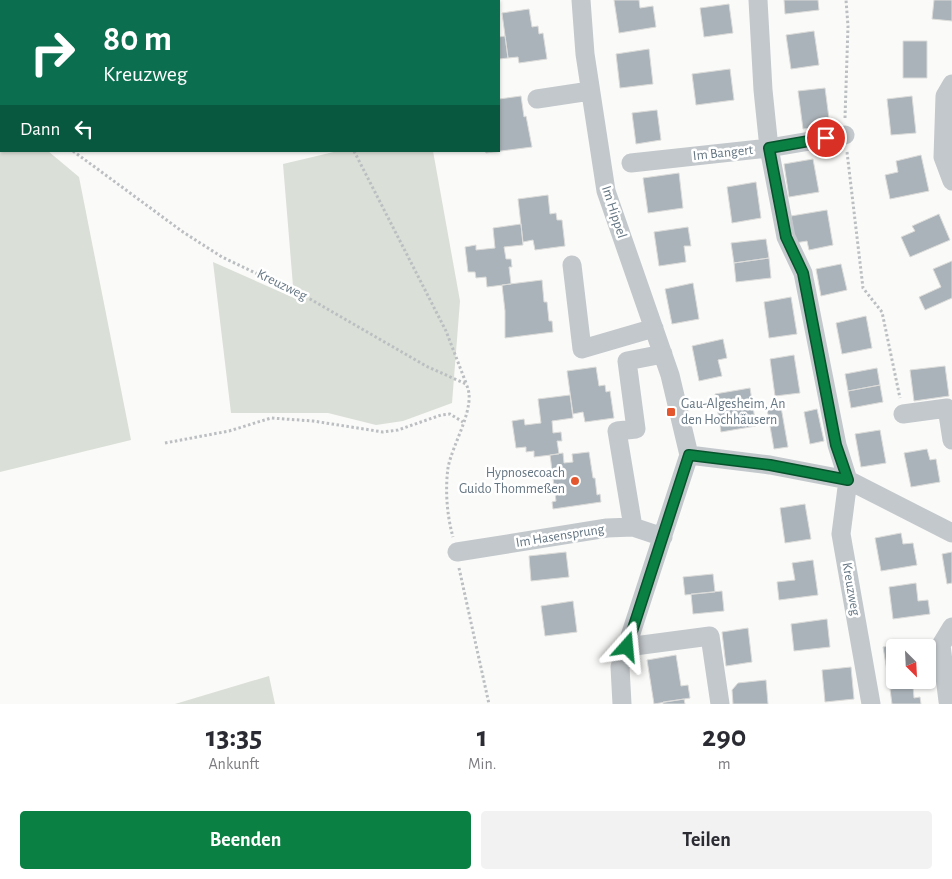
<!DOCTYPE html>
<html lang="de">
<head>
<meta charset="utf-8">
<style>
	:root { --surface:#fff; --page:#f2f2f3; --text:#2b2b33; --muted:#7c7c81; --accent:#0b8043 }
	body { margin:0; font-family:"Alegreya Sans",sans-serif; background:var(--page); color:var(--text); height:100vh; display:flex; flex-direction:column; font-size:19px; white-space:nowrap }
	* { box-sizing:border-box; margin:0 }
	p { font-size:16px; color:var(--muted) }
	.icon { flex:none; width:28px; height:28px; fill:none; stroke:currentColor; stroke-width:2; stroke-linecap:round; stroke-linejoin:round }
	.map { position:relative; height:704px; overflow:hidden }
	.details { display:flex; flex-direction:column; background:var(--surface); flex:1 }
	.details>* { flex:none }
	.guide { position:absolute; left:0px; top:0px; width:500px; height:152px; box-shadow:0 1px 4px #0004; background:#0b6e4f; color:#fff; overflow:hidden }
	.needle { width:32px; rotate:156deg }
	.buttons { position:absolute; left:886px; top:639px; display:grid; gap:10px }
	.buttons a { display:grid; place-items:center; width:50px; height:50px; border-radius:5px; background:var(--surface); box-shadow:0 1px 4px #0004; font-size:25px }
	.pin { position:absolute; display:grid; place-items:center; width:42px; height:42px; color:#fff; margin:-21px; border:2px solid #fff; border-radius:50%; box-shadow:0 1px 5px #0007 }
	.me { position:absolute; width:55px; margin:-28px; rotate:18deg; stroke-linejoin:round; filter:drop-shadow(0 0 4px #0008) }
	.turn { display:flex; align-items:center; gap:18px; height:105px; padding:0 20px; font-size:22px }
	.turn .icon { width:65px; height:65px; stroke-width:2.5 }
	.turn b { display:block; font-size:35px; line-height:42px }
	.then { display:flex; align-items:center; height:48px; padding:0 20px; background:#0003; gap:10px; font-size:19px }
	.eta { display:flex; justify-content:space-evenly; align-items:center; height:85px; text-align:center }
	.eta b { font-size:30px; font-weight:700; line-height:35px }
	.cta { display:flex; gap:10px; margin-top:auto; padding:10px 20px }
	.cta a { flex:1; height:58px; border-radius:5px; background:var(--accent); color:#fff; font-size:20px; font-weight:700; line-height:58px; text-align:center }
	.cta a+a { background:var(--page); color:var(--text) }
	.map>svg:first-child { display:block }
	.green { fill:#dadfd7 }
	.building { fill:#aab3b9; stroke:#dcdcda }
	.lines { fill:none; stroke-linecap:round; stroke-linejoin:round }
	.path { stroke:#bbbfc2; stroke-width:3; stroke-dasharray:2.5 2.5; stroke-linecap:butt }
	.minor { stroke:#c3c8cc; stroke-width:19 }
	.route-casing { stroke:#07532c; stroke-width:12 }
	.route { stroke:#0b8043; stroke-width:9 }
	.poi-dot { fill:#e4572e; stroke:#fff; stroke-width:2 }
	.labels { text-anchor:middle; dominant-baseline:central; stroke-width:5; stroke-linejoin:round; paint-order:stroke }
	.street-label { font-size:14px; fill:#657683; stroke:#fff }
	.poi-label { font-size:14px; fill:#657683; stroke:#fff; text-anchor:start }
</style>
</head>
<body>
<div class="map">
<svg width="952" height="704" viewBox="0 0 952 704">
	<rect width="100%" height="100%" fill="#fafaf8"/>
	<path class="green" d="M0,111L1,151H48L79,177L131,440L0,472Z
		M338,151H433L460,301L452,403L403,421L376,425L328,413H231L213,262L294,298L283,164Z
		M269,676L275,704H175Z"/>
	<path class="building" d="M614,0H639L640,8L653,6L656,27L619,33Z
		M784,0H818L819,10L785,14Z
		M934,0H952V21L932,19Z
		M729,4L733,33L704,37L700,8Z
		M529,9L532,27L538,26L539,34L543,33L547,59L519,63L518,57L508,58L502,13Z
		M814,31L819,65L791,69L786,35Z
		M505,36L508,58L499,59V37Z
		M903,41H927V78H903Z
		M649,49L653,84L620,88L616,54Z
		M730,69L734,100L696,105L692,74Z
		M825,88L830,126L803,129L798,91Z
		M521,96L524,117L526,116L532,147L486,153L485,151H499V99Z
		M912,96L916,133L891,135L887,99Z
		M657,110L661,140L636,144L632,113Z
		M921,155L929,191L890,199L885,175L898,172L896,161Z
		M813,159L819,192L789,197L784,164Z
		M679,173L683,208L648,213L643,178Z
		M756,182L761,218L732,223L727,187Z
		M548,195L550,214L556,213L557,220H562L565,246L535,250L533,240L523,242L518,199Z
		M827,210L833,245L809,250L807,241L795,243L791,216Z
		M939,214L950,240L910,257L901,237L915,231L912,226Z
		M521,224L523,245L504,247L506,259H511L512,267H509L511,284L487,287L486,277L476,278L475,272H468L465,247L476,245V250L495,248L493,228Z
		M688,227L691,246H684L686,262L659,266L654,232Z
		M766,239L769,258L734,263L731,243Z
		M769,258L771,278L736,282L734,263Z
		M952,261V298L925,310L919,297L941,287L933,269Z
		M841,264L847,290L821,296L816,269Z
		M542,280L544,302H547L549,321H552L553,332L505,338V311L502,285Z
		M693,283L699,319L672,324L665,289Z
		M791,297L797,334L769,338L764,302Z
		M866,316L872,348L842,354L836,323Z
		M723,339L727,358L718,360L722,376L699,381L692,346Z
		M794,355L800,393L775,396L770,359Z
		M945,366L949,396L914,401L910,370Z
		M596,367L599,386L605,385L606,392L610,391L614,418L585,422L583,412L573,414L567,371Z
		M877,368L880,385L848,391L845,374Z
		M880,385L883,402L851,408L848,391Z
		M750,388L756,426L721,432L715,394Z
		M570,395L573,418L552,421L553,433L561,432L562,441H557L559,454L534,457V451L526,452V447L516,448L512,421L524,419L525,425L541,423L538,399Z
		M781,407L788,447L774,449L767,409Z
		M817,409L824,441L810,444L804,412Z
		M880,430L886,463L861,467L855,434Z
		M927,449L930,460L936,459L940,482L911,487L904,453Z
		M589,452L593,478H595L597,495L600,494L601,502L553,509L552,502L556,501L550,455L563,453L564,463L573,462L572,454Z
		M805,504L811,539L785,543L780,508Z
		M901,533L903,544L913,543L917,565L881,571L875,538Z
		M566,552L569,577L531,581L529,556Z
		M952,552V583L947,584L942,554Z
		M813,560L818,595L779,600L777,582L795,580L792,563Z
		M713,574L715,592L685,595L683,577Z
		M916,583L918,601L928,600L930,614L893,619L889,587Z
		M722,591L724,611L693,614L691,594Z
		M573,601L577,632L545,636L541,606Z
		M827,619L830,647L794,651L791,624Z
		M748,628L752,662L726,666L722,632Z
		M917,641L918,648H895V670L887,671L883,647Z
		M676,655L681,686L688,685L690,698L654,704L647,660Z
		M851,667L854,699L825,702L822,670Z
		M766,680L768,704H733L732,690L738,683Z
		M913,686L914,698L920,697L921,704H892L890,689Z
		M684,699L685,704H663V702Z"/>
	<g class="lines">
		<path class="path" d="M278,0L279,1
			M0,92L1,93
			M845,118L848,26L846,0
			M73,151L183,232L222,257L310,299L426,366L466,384C478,405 452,444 448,468C445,490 447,516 453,537
			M354,151L446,331L466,383
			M847,152L863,288L882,312L900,398
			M165,443L229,431L271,418L313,421L383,432L398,430L441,415L450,414L463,422
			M459,568L489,704"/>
		<path class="minor" d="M581,0L585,54L606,191L670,375L689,455
			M758,0L763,90L769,148L786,237L803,273L837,445L848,480L841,534L871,704
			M952,84L945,96L943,157L952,181
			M537,99L590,91
			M631,163L769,148L845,135
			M572,265L582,349L654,328
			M903,414L947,408L952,440
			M689,455L770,465L848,480L952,533
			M633,527L617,431L636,429L627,361L663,354
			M457,552L607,528L633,527L663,537
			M627,647L710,636L720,704
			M948,701L941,645L952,627
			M622,704L620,667L689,455"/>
	</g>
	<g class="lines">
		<defs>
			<path id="route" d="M627,647L689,455L770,465L848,480L836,445L803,273L786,237L769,148L826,138"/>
		</defs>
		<use href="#route" class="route-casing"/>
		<use href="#route" class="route"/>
	</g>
	<g class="poi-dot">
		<rect x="666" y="407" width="10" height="10" rx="2.5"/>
		<circle cx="575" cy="481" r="5"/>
	</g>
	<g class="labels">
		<g class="street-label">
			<text transform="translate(723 153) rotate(-6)">Im Bangert</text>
			<text transform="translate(614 212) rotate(72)">Im Hippel</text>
			<text transform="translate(282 285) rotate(26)">Kreuzweg</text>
			<text transform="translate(560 536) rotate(-9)">Im Hasensprung</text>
			<text transform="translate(851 589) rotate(80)">Kreuzweg</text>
		</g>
		<g class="poi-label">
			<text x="681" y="404">Gau-Algesheim, An<tspan x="681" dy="16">den Hochhäusern</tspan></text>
			<text x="565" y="473" text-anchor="end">Hypnosecoach<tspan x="565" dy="16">Guido Thommeßen</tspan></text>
		</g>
	</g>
</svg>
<div class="buttons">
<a><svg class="needle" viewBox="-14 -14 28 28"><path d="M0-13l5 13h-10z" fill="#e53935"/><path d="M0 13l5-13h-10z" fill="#7c7c81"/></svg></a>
</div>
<div class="pin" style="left:826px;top:138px;background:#d93025"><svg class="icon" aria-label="arrive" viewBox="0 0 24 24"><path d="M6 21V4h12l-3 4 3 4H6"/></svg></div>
<svg class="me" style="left:627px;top:647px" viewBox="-20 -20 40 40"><path d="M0-17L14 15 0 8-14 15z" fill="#0b8043" stroke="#fff" stroke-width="4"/></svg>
<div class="guide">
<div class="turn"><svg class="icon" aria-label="right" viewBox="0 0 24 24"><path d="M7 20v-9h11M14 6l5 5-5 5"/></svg><div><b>80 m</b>Kreuzweg</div></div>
<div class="then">Dann<svg class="icon" aria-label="left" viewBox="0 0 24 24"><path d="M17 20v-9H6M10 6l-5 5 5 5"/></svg></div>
</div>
</div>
<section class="details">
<div class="eta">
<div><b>13:35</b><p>Ankunft</p></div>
<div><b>1</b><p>Min.</p></div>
<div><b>290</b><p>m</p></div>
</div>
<div class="cta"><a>Beenden</a><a>Teilen</a></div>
</section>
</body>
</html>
